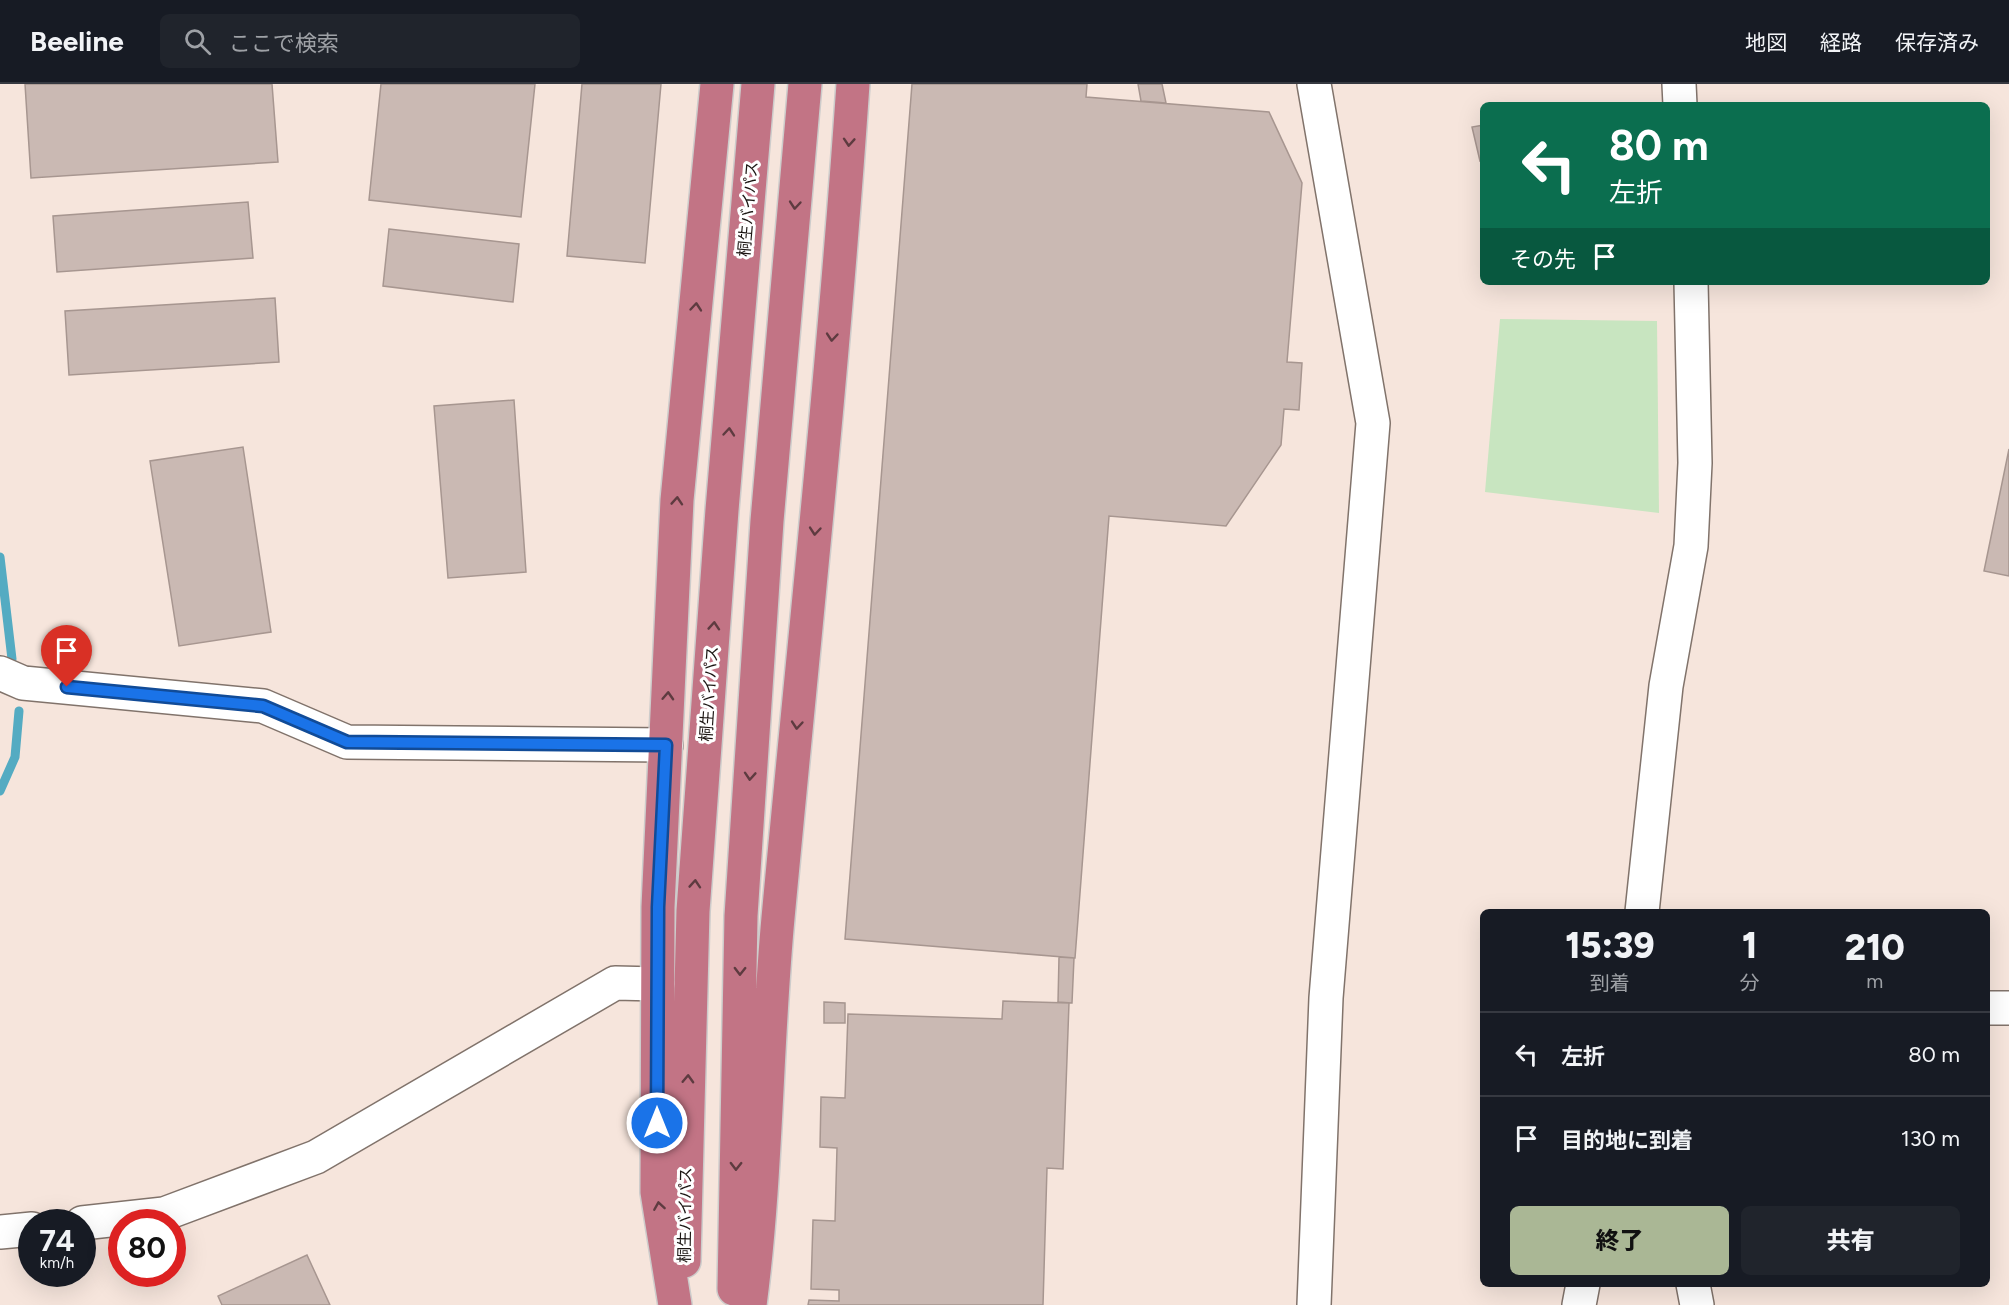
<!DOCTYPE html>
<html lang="ja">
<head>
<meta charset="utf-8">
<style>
	:root { --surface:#171b24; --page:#20242c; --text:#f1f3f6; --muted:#9ea1a6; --line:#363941; --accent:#aab795 }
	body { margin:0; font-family:Figtree,"Noto Sans JP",sans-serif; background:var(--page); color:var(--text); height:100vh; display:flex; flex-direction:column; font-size:22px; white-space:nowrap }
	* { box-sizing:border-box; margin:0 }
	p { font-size:20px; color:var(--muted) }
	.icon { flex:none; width:33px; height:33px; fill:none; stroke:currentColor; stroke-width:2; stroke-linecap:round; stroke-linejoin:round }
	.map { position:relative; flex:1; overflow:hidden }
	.details { position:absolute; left:1480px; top:825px; width:510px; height:378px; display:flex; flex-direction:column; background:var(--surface); border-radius:9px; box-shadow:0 6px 24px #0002 }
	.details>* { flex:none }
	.guide { position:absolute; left:1480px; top:18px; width:510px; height:183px; border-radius:9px; box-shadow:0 6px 24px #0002; background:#0b6e4f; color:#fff; overflow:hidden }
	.speed { position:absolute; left:18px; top:1125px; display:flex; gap:12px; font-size:30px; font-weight:700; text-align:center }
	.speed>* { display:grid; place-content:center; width:78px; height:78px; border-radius:50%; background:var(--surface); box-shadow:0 6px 24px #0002; line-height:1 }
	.speed small { font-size:15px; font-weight:400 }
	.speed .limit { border:9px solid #d22; background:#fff; color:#111 }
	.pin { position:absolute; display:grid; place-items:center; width:51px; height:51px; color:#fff; margin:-62px -26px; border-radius:50% 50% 50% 0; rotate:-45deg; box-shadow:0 0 6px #0007 }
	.pin .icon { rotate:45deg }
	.me { position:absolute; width:66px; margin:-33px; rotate:0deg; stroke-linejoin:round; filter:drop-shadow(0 0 4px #0008) }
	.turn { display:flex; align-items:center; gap:21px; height:126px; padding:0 30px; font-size:27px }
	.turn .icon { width:78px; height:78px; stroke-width:2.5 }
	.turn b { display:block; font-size:42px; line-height:51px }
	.then { display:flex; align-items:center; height:57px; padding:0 30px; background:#0003; gap:12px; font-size:22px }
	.eta { display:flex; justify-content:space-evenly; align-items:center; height:102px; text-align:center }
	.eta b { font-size:36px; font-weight:800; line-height:42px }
	.cta { display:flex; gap:12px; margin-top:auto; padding:12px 30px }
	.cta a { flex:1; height:69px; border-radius:9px; background:var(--accent); color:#111; font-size:24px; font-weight:800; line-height:69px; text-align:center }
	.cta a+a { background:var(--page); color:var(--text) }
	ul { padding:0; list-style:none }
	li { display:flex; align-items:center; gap:18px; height:84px; padding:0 30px; border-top:2px solid var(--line) }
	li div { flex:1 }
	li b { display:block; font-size:22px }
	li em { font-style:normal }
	header { display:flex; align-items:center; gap:36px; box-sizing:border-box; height:84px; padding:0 30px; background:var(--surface); border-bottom:2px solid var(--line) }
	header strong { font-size:28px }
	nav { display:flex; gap:33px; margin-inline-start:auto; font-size:21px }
	.search { width:420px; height:54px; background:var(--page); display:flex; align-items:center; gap:15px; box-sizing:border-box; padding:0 21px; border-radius:9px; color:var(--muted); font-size:22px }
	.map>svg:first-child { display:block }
	.green { fill:#c8e5c0 }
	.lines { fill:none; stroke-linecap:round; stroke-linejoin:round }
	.stream { stroke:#54abc2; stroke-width:9 }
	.building { fill:#cab9b3; stroke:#a79690; stroke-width:1.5 }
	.minor-casing { stroke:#81736b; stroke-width:36 }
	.highway-casing { stroke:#cdcccb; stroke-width:36 }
	.minor { stroke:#fff; stroke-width:33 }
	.highway { stroke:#c27485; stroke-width:33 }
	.oneway { stroke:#5e3b40 }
	.route-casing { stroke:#114b97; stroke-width:15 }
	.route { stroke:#1a73e8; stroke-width:10 }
	.labels { text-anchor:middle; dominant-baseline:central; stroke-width:6; stroke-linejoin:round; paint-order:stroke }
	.street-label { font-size:16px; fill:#1b1512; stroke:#fff }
</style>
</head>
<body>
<header>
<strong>Beeline</strong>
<div class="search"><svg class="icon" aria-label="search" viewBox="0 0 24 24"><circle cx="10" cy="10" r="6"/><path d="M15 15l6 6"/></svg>ここで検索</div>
<nav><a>地図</a><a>経路</a><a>保存済み</a></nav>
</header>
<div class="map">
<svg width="2009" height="1221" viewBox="0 0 2009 1221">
	<rect width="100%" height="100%" fill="#f6e5dc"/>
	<path class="green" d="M1500,235L1657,237L1659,429L1485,408Z"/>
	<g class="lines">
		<path class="stream" d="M0,473L12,575
			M0,707L15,673L19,627"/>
	</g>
	<path class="building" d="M25,0H272L278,78L31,94Z
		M381,0H535L521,133L369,116Z
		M582,0H661L645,179L567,172Z
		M912,0H1087L1086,13L1269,28L1302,99L1287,278L1302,279L1299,326L1284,325L1281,361L1226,442L1109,432L1075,874L845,855Z
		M1138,0H1162L1166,19L1141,17Z
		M1484,41V76L1480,77L1472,43Z
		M248,118L253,174L57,188L53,132Z
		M389,145L519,160L513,218L383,202Z
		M275,214L279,278L69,291L65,227Z
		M514,316L526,488L448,494L434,322Z
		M243,363L271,548L179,562L150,377Z
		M2009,365V492L1984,487Z
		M1059,873L1074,874L1072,919L1058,918Z
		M1003,917L1069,919L1063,1085L1047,1084L1043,1221H808L809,1216L839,1217V1206L811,1205L813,1136L835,1137L837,1064L820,1063L821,1013L845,1014L848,930L1002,935Z
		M824,918L845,919V939H824Z
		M307,1171L330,1221H222L218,1212Z"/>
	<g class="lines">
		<defs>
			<path id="minor" d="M1679,0L1680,21
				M0,589L23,599L263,622L347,658L666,661
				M1642,828L1666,602L1691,462L1695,379L1691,198
				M1988,924H2009
				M82,1139L164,1130L316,1073L615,899L658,900
				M0,1148L32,1145
				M1693,1200L1697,1221
				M1314,1221L1326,914L1373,339L1314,0
				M1579,1221L1583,1200"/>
			<path id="highway" d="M684,1177L693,827L722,426L758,0
				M734,1205L741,832L767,437L805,0
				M675,1221L657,1108L658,823L677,416L717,0
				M750,1221C767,1093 766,963 778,834C804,556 834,279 853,0"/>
		</defs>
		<use href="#minor" class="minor-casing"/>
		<use href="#highway" class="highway-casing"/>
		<use href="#minor" class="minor"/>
		<use href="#highway" class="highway"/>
	</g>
	<defs><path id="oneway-chevron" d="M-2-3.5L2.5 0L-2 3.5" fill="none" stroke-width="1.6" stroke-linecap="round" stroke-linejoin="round" transform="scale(1.5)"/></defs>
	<g class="oneway">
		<use href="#oneway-chevron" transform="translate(849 58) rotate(94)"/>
		<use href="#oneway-chevron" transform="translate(795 121) rotate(95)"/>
		<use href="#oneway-chevron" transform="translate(696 223) rotate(-85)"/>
		<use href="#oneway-chevron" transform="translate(832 253) rotate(95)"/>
		<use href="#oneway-chevron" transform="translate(729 348) rotate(-85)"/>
		<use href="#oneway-chevron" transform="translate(677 417) rotate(-86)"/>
		<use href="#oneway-chevron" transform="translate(815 447) rotate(95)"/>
		<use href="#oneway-chevron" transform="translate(714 542) rotate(-86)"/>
		<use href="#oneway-chevron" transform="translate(668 612) rotate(-87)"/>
		<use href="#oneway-chevron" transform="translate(797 641) rotate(95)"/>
		<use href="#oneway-chevron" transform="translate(750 692) rotate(94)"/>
		<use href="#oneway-chevron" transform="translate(695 800) rotate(-86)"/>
		<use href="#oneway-chevron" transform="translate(740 887) rotate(91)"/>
		<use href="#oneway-chevron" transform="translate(688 995) rotate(-88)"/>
		<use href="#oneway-chevron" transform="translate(736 1082) rotate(91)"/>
		<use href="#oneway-chevron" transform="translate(659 1122) rotate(-99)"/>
	</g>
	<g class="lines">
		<defs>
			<path id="route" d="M67,603L263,622L347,658L666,661L658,823L657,1039"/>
		</defs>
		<use href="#route" class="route-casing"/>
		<use href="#route" class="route"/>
	</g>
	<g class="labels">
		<g class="street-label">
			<text transform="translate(748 125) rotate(-85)">桐生バイパス</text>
			<text transform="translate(709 610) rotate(-86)">桐生バイパス</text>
			<text transform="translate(685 1131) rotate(-89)">桐生バイパス</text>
		</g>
	</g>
</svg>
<div class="speed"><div>74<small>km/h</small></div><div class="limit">80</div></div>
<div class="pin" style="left:67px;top:603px;background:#d93025"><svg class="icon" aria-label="arrive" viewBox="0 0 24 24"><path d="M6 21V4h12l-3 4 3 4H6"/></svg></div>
<svg class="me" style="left:657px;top:1039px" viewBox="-20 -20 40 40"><circle r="17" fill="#1a73e8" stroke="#fff" stroke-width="3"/><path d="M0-11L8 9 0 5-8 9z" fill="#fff"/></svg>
<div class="guide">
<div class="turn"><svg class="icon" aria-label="left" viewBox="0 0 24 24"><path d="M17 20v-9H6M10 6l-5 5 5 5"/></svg><div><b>80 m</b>左折</div></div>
<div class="then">その先<svg class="icon" aria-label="arrive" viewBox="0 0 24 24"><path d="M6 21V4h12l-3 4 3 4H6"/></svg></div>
</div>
<section class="details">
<div class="eta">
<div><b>15:39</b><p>到着</p></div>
<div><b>1</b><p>分</p></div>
<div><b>210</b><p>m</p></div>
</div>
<ul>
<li><svg class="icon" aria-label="left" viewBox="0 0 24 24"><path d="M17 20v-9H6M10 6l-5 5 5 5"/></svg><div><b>左折</b></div><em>80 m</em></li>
<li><svg class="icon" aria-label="arrive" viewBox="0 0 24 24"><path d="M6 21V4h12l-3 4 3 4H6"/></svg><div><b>目的地に到着</b></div><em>130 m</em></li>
</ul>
<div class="cta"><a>終了</a><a>共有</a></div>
</section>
</div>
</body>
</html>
